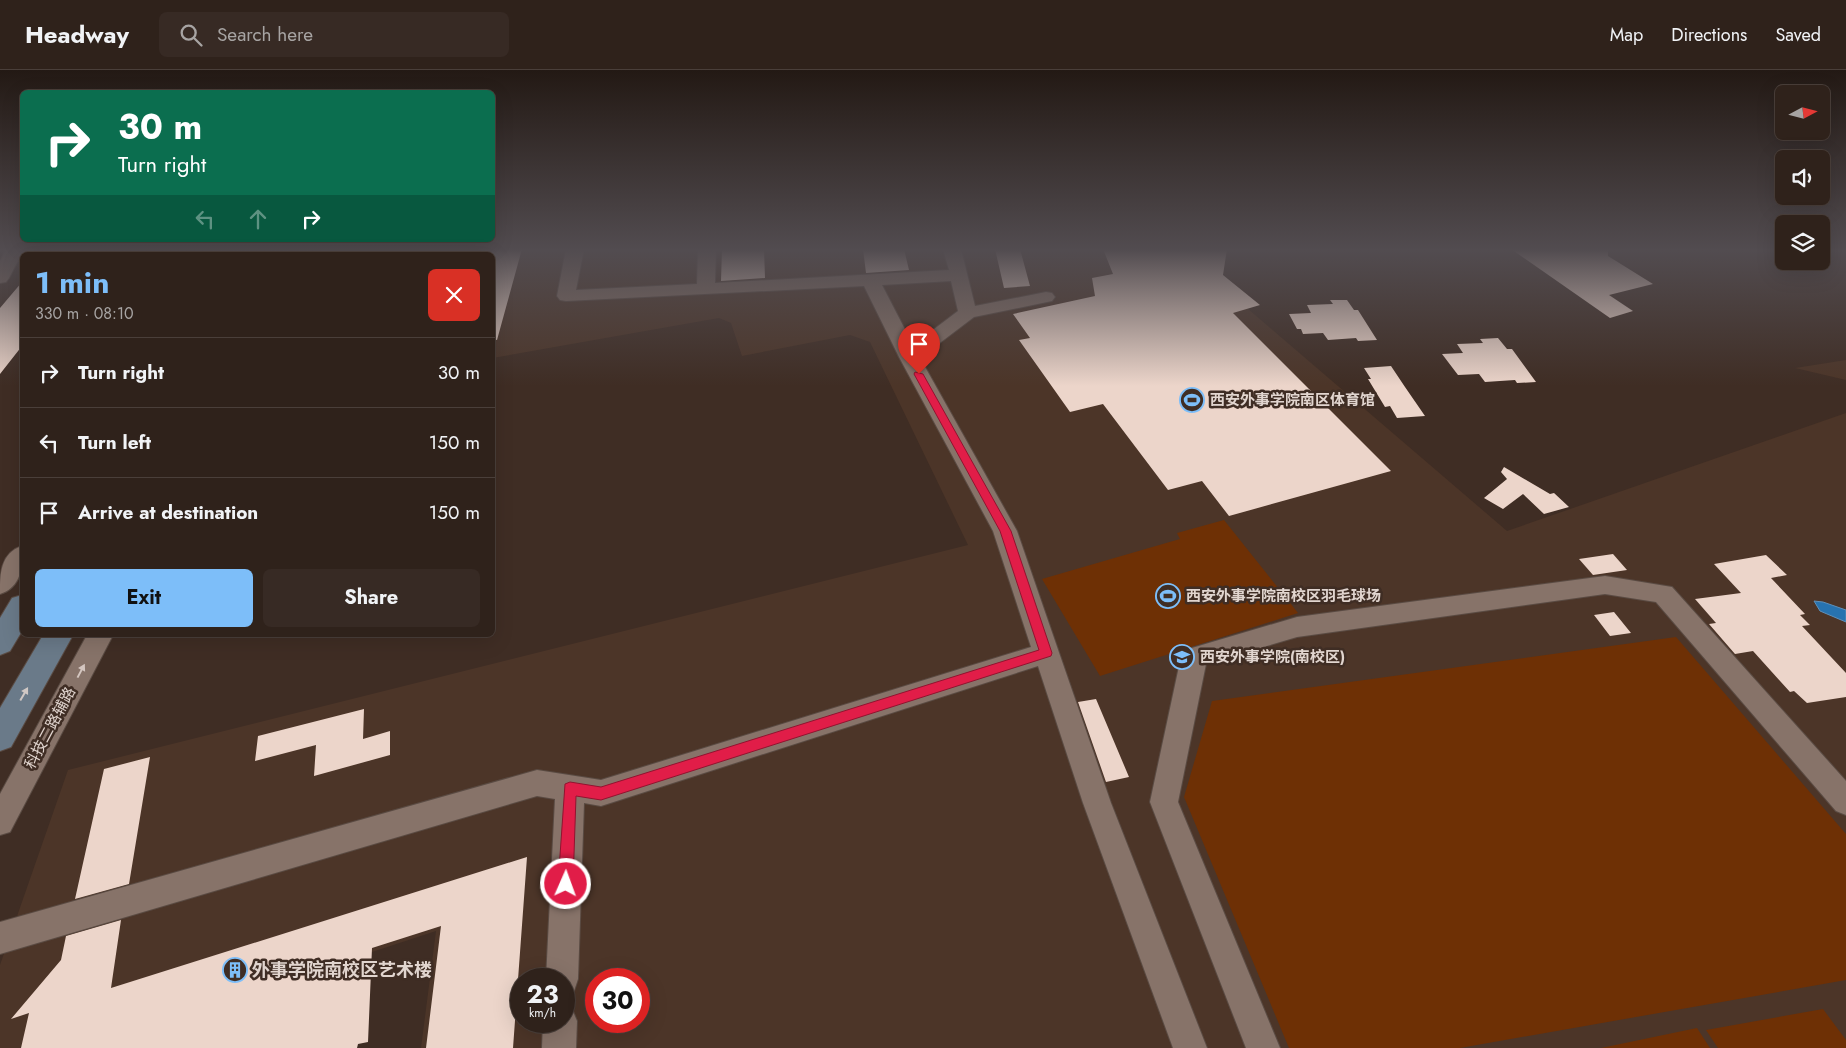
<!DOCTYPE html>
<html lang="en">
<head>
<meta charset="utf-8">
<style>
	:root { --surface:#2f221b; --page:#372a24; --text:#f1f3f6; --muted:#a7a4a3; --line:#4a3f3a; --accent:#7dbef9 }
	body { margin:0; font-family:Jost,"Noto Sans SC",sans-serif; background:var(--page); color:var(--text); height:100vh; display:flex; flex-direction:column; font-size:19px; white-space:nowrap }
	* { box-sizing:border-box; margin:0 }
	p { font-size:16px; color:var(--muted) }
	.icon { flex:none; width:28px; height:28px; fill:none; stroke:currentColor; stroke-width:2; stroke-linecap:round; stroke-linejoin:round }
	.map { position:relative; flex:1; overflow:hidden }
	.details { position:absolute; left:20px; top:182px; width:475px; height:385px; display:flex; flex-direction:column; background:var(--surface); border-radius:8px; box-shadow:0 5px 20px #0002,0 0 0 1px var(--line) }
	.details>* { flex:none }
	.guide { position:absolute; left:20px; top:20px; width:475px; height:152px; border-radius:8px; box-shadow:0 5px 20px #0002,0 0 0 1px var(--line); background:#0b6e4f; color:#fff; overflow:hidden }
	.needle { width:32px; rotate:83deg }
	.buttons { position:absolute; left:1775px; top:15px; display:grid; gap:10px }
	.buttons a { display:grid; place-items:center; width:55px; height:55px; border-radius:8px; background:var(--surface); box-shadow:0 5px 20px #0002,0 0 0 1px var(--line); font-size:25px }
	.speed { position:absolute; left:510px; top:898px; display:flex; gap:10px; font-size:25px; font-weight:700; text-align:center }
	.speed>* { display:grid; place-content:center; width:65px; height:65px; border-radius:50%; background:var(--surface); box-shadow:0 5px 20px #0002,0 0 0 1px var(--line); line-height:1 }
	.speed small { font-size:12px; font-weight:400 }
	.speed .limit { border:8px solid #d22; background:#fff; color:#111 }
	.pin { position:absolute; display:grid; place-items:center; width:42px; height:42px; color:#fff; margin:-51px -21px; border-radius:50% 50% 50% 0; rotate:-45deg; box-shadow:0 0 5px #0007 }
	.pin .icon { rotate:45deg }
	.me { position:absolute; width:55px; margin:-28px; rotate:2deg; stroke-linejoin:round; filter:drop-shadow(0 0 4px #0008) }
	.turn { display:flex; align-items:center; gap:18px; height:105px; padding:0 15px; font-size:22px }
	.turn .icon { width:65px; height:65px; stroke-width:2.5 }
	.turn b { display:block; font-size:35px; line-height:42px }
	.lanes { display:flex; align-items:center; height:48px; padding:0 15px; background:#0003; justify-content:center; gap:25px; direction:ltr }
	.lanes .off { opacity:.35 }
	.round { display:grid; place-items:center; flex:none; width:52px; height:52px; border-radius:8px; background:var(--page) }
	.headline { display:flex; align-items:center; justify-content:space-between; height:85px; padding:0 15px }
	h1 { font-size:30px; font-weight:700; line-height:38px; color:var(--accent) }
	.action { display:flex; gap:10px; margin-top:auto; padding:10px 15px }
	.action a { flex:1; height:58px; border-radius:8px; background:var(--accent); color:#111; font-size:20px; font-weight:700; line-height:58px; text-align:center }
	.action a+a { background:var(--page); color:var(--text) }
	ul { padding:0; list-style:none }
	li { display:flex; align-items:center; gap:15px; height:70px; padding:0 15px; border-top:1px solid var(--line) }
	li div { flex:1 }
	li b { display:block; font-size:19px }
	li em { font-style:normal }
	header { display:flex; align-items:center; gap:30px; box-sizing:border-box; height:70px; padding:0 25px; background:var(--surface); border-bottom:1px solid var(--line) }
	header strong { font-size:24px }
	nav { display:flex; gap:28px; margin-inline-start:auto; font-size:18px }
	.search { width:350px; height:45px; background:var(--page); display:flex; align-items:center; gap:12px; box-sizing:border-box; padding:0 18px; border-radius:8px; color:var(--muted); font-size:19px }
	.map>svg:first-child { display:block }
	.built { fill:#4c3528; fill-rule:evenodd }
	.green { fill:#6e3005 }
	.water { fill:#2773b0; stroke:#5f90b9 }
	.building { fill:#ecd5ca }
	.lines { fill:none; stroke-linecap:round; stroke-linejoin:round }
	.street-casing { stroke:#5a4b43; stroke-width:2 }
	.secondary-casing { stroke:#5a4b43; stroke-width:2 }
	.street { fill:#877369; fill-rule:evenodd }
	.secondary { fill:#6a7a89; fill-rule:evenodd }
	.oneway { fill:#d4c6c0 }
	.oneway2 { fill:#cfc7c4 }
	.route { fill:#e11d48; stroke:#92132f }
	.labels { text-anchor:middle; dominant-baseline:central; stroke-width:5; stroke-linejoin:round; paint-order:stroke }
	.poi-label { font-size:15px; font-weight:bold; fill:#e1d5cf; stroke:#3f2d24; text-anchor:start }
	.street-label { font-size:15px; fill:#e1d5cf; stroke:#3f2d24 }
	.near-poi-label { font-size:18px; font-weight:bold; fill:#e1d5cf; stroke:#3f2d24; text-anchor:start }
</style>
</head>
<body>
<header>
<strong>Headway</strong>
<div class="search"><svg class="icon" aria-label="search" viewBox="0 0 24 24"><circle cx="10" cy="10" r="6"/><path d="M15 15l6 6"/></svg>Search here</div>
<nav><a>Map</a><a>Directions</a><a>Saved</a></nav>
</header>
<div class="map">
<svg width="1846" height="978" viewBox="0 0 1846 978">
	<rect width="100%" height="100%" fill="#3f2d24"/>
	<path class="built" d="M324,179H1186L1184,184L1507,461L1846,343V978H421L436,861L80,978H0V895L68,700L968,475L870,272L850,265L742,286L731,253L719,248L493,288L492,185H321ZM521,909H564V951H521ZM596,909H639V951H596Z
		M1846,290V310L1795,298Z"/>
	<path class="green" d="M1224,450L1298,543L1100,606L1042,509L1180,469L1177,463Z
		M1676,567L1846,764V910L1460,978H1289L1184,727L1212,631Z
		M1823,939L1846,970V978H1718L1706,960Z
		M1697,958L1710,978H1601Z"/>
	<path class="water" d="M1814,531L1823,532L1846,540V552L1820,541Z"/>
	<path class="building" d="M492,179H522L497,270L492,269Z
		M722,179H764L765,208L721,211Z
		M863,179H904L909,200L866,203Z
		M995,179H1020L1030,216L1004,218Z
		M1103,179H1227L1223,205L1260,235L1233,243L1391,401L1229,446L1202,411L1168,420L1103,334L1070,342L1019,270L1030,268L1013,244L1095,226L1092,208L1113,204Z
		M1511,179H1608V186L1653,214L1609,225L1633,241L1610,248Z
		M22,212V276L0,304V238Z
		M1330,230H1347L1354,240H1358L1377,270L1358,271L1356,268L1328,270L1323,263L1303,264L1301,259H1297L1289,244L1311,243L1307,235L1333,234Z
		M1498,268L1507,279H1512L1536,312L1517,313L1515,310L1485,312L1479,304L1458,305L1442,284L1463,283L1457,274L1483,273L1480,269Z
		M1391,296L1405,317L1425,346L1397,348L1390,336L1385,337L1368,309H1371L1364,298Z
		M1504,397L1550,424L1554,423L1569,437L1544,444L1523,424L1503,439L1484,428L1507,409L1501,402Z
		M1613,484L1627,500L1593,505L1579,489Z
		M1766,485L1787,505L1771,508L1805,544L1800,545L1810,555L1802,556L1846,603V627L1807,633L1794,621L1790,622L1753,581L1735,584L1709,554L1716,553L1695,529L1741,523L1714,494Z
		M1614,542L1631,563L1610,566L1594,545Z
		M1096,629L1129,707L1106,712L1078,632Z
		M364,639L363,669L390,661V685L314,706L316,675L255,691L258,666Z
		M150,687L129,814L75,829L104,699Z
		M527,787L513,978H426L441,856L372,878L368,972L358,974L357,978H21L29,943L11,949L61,890L66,866L121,850L111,918Z"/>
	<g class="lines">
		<defs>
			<path id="street" d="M6,179H24L9,208L6,212L0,213V191Z
				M210,179H228L225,185H207Z
				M294,179H312L308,185H290Z
				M566,179H584L576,220L697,214L698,179H716L715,213L949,200L943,179H961L975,236L1046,222L1052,223L1055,227L1052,231L974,247L920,288L1017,461L1111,733L1207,978H1173L1083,733L1038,596L601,736L584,733L578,909L574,921L564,925V909H546L555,729L537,726L0,884V852L537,700L601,710L1031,577L993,461L899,287L864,216L566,231L560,230L557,226ZM951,211L958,241L913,275L882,215Z
				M22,476C24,495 21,518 0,524C0,505 0,483 22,476Z
				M1605,506L1672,517L1846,711V745L1836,741L1656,532L1605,524L1297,567L1206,594L1178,732L1280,978H1246L1150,732L1181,587L1185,580L1297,547Z
				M87,565H113L10,762L0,765V724Z
				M564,936L572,939L577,951L576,978H542L543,951H564Z"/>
			<path id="secondary" d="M232,179H252L248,185H228Z
				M270,179H290L286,185H266Z
				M22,525V561L10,581L0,585V548L12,528Z
				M43,565H73L11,677L0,681V638Z"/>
		</defs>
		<use href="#street" class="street-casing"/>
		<use href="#secondary" class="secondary-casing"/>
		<use href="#street" class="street"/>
		<use href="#secondary" class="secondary"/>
	</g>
	<defs><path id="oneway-solid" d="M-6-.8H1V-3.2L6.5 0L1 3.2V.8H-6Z" transform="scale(1.25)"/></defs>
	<use class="oneway" href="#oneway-solid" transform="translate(81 601) rotate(-62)"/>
	<use class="oneway2" href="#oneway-solid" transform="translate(24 624) rotate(-60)"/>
	<linearGradient id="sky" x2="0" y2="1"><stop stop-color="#231914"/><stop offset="0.57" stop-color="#524c50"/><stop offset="1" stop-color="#524c50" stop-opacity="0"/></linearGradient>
	<rect width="1846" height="316" fill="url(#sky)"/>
	<path class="route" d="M915,302L923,304L1011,461L1052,583L1051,586L601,730L576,726L573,814L571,818L566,821L561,818L558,814L565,714L570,712L601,717L1039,580L1000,461L914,304Z"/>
	<defs>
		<symbol id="stadium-ring" viewBox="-11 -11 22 22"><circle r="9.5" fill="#3f2d24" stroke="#7dbef9" stroke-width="1.5"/><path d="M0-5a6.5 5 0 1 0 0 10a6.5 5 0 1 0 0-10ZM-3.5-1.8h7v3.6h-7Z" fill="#7dbef9"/></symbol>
		<symbol id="university-ring" viewBox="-11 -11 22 22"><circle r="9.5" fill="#3f2d24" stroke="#7dbef9" stroke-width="1.5"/><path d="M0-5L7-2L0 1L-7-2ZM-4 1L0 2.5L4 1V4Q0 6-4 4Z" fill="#7dbef9"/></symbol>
		<symbol id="building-ring" viewBox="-11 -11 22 22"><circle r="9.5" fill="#3f2d24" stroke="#7dbef9" stroke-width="1.5"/><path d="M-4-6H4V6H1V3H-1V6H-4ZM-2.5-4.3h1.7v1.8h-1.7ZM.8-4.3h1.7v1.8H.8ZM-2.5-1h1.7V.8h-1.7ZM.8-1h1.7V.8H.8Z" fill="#7dbef9"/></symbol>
	</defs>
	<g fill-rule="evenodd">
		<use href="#stadium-ring" x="1178" y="316" width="28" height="28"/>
		<use href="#stadium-ring" x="1154" y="512" width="28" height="28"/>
		<use href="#university-ring" x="1168" y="573" width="28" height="28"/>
		<use href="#building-ring" x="221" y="886" width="28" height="28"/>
	</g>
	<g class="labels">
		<g class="poi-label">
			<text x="1210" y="330">西安外事学院南区体育馆</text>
			<text x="1186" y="526">西安外事学院南校区羽毛球场</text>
			<text x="1200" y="587">西安外事学院(南校区)</text>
		</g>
		<g class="street-label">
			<text transform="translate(50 658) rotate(-62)">科技二路辅路</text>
		</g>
		<g class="near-poi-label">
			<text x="252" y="900">外事学院南校区艺术楼</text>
		</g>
	</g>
</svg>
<div class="buttons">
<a><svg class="needle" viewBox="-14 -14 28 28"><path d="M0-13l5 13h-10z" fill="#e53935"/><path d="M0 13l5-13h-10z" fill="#a7a4a3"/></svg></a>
<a><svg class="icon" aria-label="sound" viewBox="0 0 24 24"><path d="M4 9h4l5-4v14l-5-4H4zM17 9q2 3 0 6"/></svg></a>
<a><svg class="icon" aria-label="layers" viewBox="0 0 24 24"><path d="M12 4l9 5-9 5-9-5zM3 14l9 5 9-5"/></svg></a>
</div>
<div class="speed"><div>23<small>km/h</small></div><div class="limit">30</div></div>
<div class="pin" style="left:919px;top:304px;background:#d93025"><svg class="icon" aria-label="arrive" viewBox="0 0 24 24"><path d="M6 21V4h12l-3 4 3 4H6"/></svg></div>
<svg class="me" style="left:566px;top:814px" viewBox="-20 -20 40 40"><circle r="17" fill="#e11d48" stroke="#fff" stroke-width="3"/><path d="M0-11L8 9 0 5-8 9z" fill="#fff"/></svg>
<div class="guide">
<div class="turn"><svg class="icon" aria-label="right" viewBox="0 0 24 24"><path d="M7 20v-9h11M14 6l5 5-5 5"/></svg><div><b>30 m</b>Turn right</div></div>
<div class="lanes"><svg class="icon off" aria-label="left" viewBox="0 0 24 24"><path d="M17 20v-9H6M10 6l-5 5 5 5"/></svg><svg class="icon off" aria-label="ahead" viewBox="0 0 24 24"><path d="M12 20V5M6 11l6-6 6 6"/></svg><svg class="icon" aria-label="right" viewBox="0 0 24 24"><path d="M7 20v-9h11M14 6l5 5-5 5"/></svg></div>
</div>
<section class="details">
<div class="headline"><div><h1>1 min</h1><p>330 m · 08:10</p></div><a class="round" style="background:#d93025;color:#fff"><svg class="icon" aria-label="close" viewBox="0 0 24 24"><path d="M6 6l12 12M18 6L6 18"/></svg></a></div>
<ul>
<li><svg class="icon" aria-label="right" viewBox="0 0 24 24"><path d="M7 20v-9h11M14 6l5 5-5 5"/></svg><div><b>Turn right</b></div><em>30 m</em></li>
<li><svg class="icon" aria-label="left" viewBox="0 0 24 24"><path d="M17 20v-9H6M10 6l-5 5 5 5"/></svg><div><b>Turn left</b></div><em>150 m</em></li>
<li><svg class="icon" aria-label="arrive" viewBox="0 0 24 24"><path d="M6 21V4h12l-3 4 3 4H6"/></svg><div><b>Arrive at destination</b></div><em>150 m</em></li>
</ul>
<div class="action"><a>Exit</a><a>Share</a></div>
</section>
</div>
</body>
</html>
